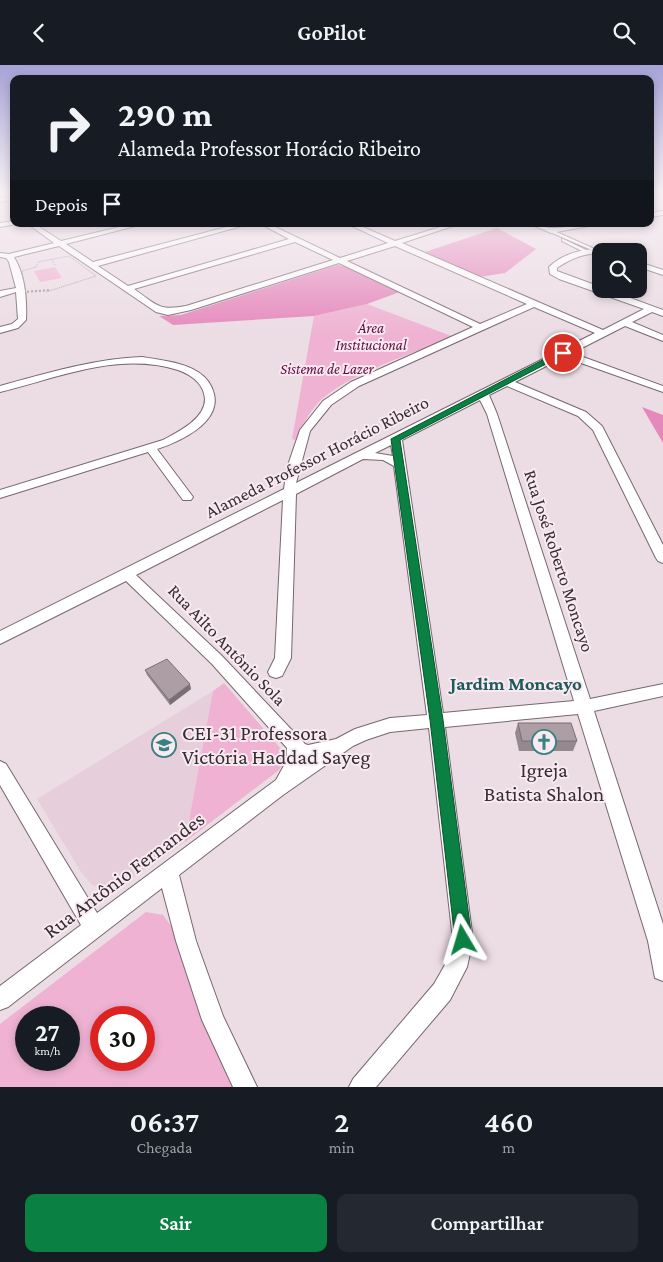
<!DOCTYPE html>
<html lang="pt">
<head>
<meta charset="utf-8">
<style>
	:root { --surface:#171b24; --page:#242831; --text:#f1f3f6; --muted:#9ea1a6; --accent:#0b8043 }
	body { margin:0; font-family:"Crimson Pro",serif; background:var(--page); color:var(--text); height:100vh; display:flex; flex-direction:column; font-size:19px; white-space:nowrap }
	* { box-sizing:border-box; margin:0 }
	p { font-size:16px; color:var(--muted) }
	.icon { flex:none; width:28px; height:28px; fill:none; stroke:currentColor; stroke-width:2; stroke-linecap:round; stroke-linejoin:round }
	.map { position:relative; height:1022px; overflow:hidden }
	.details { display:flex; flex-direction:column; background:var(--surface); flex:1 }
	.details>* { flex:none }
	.banner { position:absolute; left:10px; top:10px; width:644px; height:152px; border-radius:10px; box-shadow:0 2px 8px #0003; background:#171b24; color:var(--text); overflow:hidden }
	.tools { position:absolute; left:592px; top:178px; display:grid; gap:10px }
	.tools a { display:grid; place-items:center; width:55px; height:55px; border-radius:10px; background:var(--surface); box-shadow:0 2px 8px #0003; font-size:25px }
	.speed { position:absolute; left:15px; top:941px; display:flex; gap:10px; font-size:25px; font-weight:700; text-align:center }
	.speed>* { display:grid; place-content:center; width:65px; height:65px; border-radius:50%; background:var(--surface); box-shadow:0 2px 8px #0003; line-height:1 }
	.speed small { font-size:12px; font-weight:400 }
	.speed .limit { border:8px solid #d22; background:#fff; color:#111 }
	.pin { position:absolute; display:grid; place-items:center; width:42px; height:42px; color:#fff; margin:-21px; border:2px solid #fff; border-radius:50%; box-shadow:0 1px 5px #0007 }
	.me { position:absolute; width:55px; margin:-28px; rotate:353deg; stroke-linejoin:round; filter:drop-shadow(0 0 4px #0008) }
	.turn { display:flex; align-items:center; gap:18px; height:105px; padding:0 25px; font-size:22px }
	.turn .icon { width:65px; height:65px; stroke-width:2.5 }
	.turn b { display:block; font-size:35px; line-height:42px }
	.then { display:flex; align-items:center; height:48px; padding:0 25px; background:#0003; gap:10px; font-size:19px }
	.eta { display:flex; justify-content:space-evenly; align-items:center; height:85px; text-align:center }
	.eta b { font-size:30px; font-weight:600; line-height:35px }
	.action { display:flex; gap:10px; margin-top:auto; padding:10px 25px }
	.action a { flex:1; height:58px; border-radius:10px; background:var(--accent); color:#fff; font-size:20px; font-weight:600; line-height:58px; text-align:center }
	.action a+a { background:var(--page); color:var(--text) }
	header { display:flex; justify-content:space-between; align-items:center; height:65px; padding:0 25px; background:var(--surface); font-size:22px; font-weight:600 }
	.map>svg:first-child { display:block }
	.built { fill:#e6cfdb }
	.green { fill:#efb2d2; fill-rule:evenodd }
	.forest { fill:#e588bc }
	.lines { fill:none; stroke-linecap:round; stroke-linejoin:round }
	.lane-casing { stroke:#76686f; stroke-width:2 }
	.street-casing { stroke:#76686f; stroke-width:2 }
	.path-far1 { stroke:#9b8f95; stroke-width:1; stroke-dasharray:1 1; stroke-linecap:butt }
	.path { stroke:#9b8f95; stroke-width:2; stroke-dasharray:2 2; stroke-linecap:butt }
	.lane { fill:#fff; fill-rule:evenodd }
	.street { fill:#fff; fill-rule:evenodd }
	.wall { fill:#95888e }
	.shaded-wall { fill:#796f74 }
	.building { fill:#ad9ea5; stroke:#796f74 }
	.route { fill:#0b8043; stroke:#07532c }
	.labels { text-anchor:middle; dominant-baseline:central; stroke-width:4; stroke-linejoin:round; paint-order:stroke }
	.far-park-label { font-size:15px; font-style:italic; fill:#600c44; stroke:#f9e9f1 }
	.street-label { font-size:18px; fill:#342e31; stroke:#f9e9f1 }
	.neighbourhood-label { font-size:19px; font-weight:bold; fill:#205b5b; stroke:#f9e9f1 }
	.near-poi-label { font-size:21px; fill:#342e31; stroke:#f9e9f1; text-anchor:start }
	.near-street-label { font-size:21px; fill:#342e31; stroke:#f9e9f1 }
</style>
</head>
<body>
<header><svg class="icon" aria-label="back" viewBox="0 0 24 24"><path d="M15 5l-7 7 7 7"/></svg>GoPilot<svg class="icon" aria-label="search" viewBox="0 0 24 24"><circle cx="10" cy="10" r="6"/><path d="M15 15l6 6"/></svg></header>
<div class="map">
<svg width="663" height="1022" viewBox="0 0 663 1022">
	<rect width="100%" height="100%" fill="#ecdce4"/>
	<path class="built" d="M213,626L185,777L121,821L104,825L92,820L81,807L37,734Z"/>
	<path class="green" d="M55,202L62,213L40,217L34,206Z
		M367,239L454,272C418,286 342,311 317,339C308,349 302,362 296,375L292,374L314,251Z
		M224,618L281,684C286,692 284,697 279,705L185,777L213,626Z
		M146,847L163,850L174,865L214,981L234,1022H0V959ZM26,952H69V995H26ZM101,952H144V995H101Z"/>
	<path class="forest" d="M497,163L536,184L505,208L479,212L425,187Z
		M337,200L346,201L400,227L367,239L314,251L173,260L159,251L181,250Z
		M642,342L663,350V378Z"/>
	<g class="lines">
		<defs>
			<path id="lane" d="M550,165H552L597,185L594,186L550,167Z
				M563,174L586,185L587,186L584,187L562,176V174Z"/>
			<path id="street" d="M14,131V135L0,137V133Z
				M663,146V150L650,152V148Z
				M14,156V159H16L0,162V158Z
				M28,159H35L61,176L132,159H143L66,179L93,197L238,159H249L98,201L128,221L289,174L261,159H269L340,193L388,178L348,159H356L395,176L450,159H459L402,178L603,265L644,244L559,214L550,209L549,202C562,189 586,182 604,185L601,186V189C586,187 570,194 557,203V206L663,245V251L652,247L632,257L663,270V276L625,261L572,288L663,321V327L564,292L515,317L586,347L602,361L663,480V498L658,496L656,493L593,365L578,351L507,321L489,330L497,349L590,634L663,619V631L594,646L663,859V916L655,913L648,876L578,649L445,662L473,875L467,902L450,935L376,1022H349L353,1014L434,919L446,898L453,875L429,663L390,667L366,675L353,681L283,730L179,810L196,876L223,951L257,1022H233L202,955L176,876L162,823L8,942L0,945V921L81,860L0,720V696L6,699L97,848L276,715L287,695V683L212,599L126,516L0,579V566L284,424L287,403L300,365L323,336L351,317L473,262L339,198L191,245L168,250L156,247L59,181L14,192C25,210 27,234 26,255L18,263L0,268V262L12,259L18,254L16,227L0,232V226L16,223L9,197L6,193L0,192V188L9,189L54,178ZM295,177L333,195L186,241C158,246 157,240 134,224ZM395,181L527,239L480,259L347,196ZM534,242L595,268L296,418L310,366L331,340L359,321ZM480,335L487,349L574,636L443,648L402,375ZM391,380L393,391L375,388ZM363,394L383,395L394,401L427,650L390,653L355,664L336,674L308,680L305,679L222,591L136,510L283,435L275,593L268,607L270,611L276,613L282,611L291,593L296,429Z
				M530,159C539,158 546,164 554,163C570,163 584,158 600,159L551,168Z
				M639,197L663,205V210L639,202Z
				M142,292C161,295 182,297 198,307C206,312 212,320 214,329C221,358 179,377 157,384L193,432L191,435H183L148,387L0,433V425L163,375C178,367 205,354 205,334C204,319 192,310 178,305C118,286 58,313 0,327V321C47,308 93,294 142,292Z"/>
		</defs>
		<use href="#lane" class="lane-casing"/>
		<use href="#street" class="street-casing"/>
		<path class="path-far1" d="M51,194L55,200
			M25,227L22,206L36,202L38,197L69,191L96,211L46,227"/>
		<path class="path" d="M25,225V227L50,225"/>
		<use href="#lane" class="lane"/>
		<use href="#street" class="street"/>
	</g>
	<path class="wall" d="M145,605L191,624L170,640L147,610Z
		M518,658L577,676L573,686H519L515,668Z"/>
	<path class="shaded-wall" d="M190,619L191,624L170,640L169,635Z"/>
	<path class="building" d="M167,594L190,619L169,635L145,605Z
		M518,658H571L577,676H522Z"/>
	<linearGradient id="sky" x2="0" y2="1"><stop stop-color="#a6a2d6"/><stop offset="0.47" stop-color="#f6eff3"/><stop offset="1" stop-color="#f6eff3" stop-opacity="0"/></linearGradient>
	<rect width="663" height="270" fill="url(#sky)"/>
	<path class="route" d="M560,286L567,288L400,375L443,655L472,875L469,881L463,884L457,881L455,875L430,655L391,374Z"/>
	<defs>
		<symbol id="church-ring" viewBox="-11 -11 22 22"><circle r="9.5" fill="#f9e9f1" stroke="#398282" stroke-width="1.5"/><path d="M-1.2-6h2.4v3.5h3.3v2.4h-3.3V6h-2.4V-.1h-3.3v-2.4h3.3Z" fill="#398282"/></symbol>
		<symbol id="school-ring" viewBox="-11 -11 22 22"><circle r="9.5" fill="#f9e9f1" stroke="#398282" stroke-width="1.5"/><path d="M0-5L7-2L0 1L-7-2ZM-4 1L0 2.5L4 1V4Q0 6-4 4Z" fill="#398282"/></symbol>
	</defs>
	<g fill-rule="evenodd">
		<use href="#church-ring" x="530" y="663" width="28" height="28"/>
		<use href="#school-ring" x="150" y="666" width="28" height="28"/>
	</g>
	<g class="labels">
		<g class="far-park-label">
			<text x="371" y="263">Área<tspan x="371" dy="17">Institucional</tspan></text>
			<text x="327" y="304">Sistema de Lazer</text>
		</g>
		<g class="street-label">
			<text transform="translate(317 392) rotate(-27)">Alameda Professor Horácio Ribeiro</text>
			<text transform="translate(559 496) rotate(72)">Rua José Roberto Moncayo</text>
			<text transform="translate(227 580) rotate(46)">Rua Ailto Antônio Sola</text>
		</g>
		<g class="neighbourhood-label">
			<text x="516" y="618">Jardim Moncayo</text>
		</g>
		<g class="near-poi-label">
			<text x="182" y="668">CEI-31 Professora<tspan x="182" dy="24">Victória Haddad Sayeg</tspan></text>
			<text x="544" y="705" text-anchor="middle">Igreja<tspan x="544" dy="24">Batista Shalon</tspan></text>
		</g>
		<g class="near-street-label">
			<text transform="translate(124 810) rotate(-37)">Rua Antônio Fernandes</text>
		</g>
	</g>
</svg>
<div class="tools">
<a><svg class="icon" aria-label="search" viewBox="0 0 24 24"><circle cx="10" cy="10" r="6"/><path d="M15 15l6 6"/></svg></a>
</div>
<div class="speed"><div>27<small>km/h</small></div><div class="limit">30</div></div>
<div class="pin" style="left:563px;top:288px;background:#d93025"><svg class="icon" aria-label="arrive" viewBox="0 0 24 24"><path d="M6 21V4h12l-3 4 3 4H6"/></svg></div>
<svg class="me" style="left:463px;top:875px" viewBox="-20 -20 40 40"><path d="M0-17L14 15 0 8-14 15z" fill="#0b8043" stroke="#fff" stroke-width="4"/></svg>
<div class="banner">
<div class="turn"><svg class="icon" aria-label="right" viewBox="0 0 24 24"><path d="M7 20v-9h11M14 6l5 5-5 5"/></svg><div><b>290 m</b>Alameda Professor Horácio Ribeiro</div></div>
<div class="then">Depois<svg class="icon" aria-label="arrive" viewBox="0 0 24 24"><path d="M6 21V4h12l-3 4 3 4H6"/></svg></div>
</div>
</div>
<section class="details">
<div class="eta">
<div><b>06:37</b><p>Chegada</p></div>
<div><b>2</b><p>min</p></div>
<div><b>460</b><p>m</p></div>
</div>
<div class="action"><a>Sair</a><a>Compartilhar</a></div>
</section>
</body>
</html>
